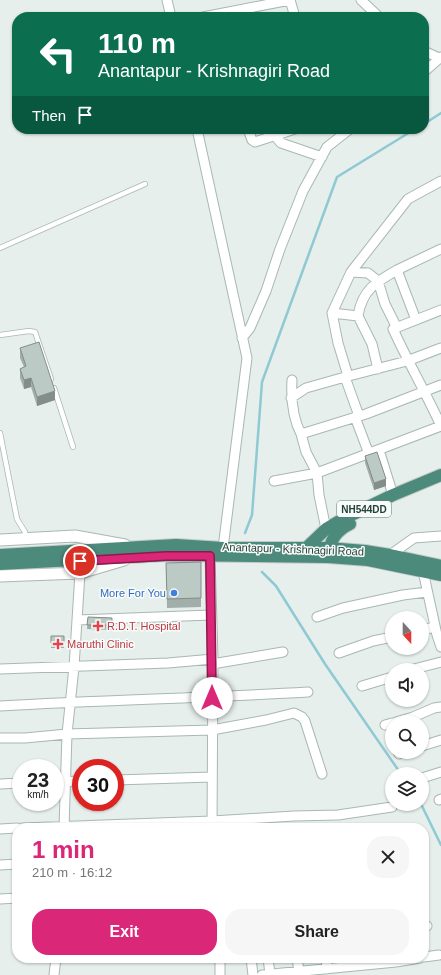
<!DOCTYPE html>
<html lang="en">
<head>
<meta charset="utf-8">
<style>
	:root { --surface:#fff; --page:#f6f6f6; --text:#222; --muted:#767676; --accent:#db2777 }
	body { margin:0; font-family:Helvetica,sans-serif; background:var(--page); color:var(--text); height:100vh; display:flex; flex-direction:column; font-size:15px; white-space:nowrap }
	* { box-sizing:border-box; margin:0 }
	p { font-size:13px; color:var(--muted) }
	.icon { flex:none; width:22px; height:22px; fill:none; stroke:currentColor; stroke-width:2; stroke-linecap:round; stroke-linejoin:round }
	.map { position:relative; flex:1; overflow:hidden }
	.sheet { position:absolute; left:12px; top:823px; width:417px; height:140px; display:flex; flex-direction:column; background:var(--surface); border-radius:16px; box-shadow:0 1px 3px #0004 }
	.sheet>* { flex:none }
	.guide { position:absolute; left:12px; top:12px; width:417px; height:122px; border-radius:16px; box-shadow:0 1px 3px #0004; background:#0b6e4f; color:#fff; overflow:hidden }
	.needle { width:26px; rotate:159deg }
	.buttons { position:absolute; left:385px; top:611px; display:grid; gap:8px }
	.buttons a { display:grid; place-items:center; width:44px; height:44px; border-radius:50%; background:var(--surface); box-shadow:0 1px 3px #0004; font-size:20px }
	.speed { position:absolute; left:12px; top:759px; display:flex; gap:8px; font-size:20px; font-weight:700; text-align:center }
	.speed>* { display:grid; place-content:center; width:52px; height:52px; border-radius:50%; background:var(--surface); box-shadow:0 1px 3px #0004; line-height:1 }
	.speed small { font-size:10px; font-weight:400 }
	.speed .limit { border:6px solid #d22; background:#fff; color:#111 }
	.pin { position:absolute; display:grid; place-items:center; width:34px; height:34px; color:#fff; margin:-17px; border:2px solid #fff; border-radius:50%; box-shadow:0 1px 4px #0007 }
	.me { position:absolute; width:44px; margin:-22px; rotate:0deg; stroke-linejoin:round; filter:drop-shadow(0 0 3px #0008) }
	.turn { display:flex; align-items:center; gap:14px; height:84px; padding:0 20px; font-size:18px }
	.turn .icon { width:52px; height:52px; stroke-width:2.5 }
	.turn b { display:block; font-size:28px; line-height:34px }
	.then { display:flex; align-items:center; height:38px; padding:0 20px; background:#0003; gap:8px; font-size:15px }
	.round { display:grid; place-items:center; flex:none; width:42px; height:42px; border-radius:16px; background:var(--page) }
	.summary { display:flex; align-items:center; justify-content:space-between; height:68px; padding:0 20px }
	h1 { font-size:24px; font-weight:700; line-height:30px; color:var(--accent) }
	.action { display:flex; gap:8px; margin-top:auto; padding:8px 20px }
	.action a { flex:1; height:46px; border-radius:16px; background:var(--accent); color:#fff; font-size:16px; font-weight:700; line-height:46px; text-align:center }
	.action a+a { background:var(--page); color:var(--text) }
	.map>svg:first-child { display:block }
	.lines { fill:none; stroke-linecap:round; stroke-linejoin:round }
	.stream { stroke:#8ec9d4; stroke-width:2.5 }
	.service-casing { stroke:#a8b8b2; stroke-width:6 }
	.minor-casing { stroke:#a8b8b2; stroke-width:11 }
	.tertiary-casing { stroke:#a8b8b2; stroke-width:13 }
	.trunk-casing { stroke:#c2cac8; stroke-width:14 }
	.service { stroke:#fff; stroke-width:4.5 }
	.minor { stroke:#fff; stroke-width:9 }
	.tertiary { stroke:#fff; stroke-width:11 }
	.trunk { stroke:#4c8a7c; stroke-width:12 }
	.wall { fill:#a1aea9 }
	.shaded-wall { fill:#838d89 }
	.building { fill:#bbcac4; stroke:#838d89 }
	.route-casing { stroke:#8e194d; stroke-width:10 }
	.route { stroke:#db2777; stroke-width:7 }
	.shop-dot { fill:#3f7fe0; stroke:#f7fbf9; stroke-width:1.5 }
	.health-dot { fill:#e0444e; stroke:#f7fbf9; stroke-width:1.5 }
	.labels { text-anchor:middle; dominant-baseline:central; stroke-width:3; stroke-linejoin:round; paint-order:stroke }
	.shield { fill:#f7fbf9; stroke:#637a73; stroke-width:1 }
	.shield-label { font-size:10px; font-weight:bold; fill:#24423a }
	.street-label { font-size:11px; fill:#24423a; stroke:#f7fbf9 }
	.shop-label { font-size:11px; fill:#366cbe; stroke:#f7fbf9; text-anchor:end }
	.health-label { font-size:11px; fill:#be3a42; stroke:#f7fbf9; text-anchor:start }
</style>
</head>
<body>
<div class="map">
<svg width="441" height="975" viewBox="0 0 441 975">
	<rect width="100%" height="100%" fill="#e6efeb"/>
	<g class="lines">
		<path class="stream" d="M424,124L441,113
			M245,533L252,515L262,382L337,177L415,129
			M262,572L276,586L325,664L401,774
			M421,804L441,845"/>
		<defs>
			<path id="service" d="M0,248L145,184
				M0,335L29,331L35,332L51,379
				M54,388L73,447
				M0,433L17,519L25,532V538"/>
			<path id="minor" d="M167,0L171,17
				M290,0L295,17
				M361,0L379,17
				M203,17L290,0
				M424,51L439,58
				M424,72L441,57
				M197,129L247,358L223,548
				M248,129L252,140L255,142L295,129
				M275,136L281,143L322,157
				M351,272L368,273L378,281L385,304L397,328
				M332,313L338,343L348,376
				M358,316C362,290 376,282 397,270
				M416,320L397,270L441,249
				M242,338L250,328L266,291L280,249L303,191L327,147L350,129
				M378,369L372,344L358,316L332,313L351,272L408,199L441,181
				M292,380C291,398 292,417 301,434
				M291,398L306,388L345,377
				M359,416L345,377L407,361L441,348
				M355,417L369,454
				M441,426C426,393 408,362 393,329L441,310
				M379,450L393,495
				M274,481L317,473L306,452L301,434L366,414L441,385
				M326,529L319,495L317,473L441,426
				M390,555L414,538L441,536
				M210,556L213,659L212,828
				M423,571L437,635L441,647
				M317,617L343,608L403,595L427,592
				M77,620L211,615
				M422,630L435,627
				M339,653L373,641L392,637
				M212,664L283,652
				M0,669L168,663L213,659
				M410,670L441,662
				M362,686L392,677
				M0,706C103,700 205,698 308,692
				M396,722L413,717L434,708L441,707
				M385,725L392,723
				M0,738H25L67,734L212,730L266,720L294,713L302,717L305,721L322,774
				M422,746L441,740
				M399,754L406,752
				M422,778L441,772
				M115,780L212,777
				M55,782L81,781
				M0,784L21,783
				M439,800L441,799
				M22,828L212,821L294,816L338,815L392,807
				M64,828L67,734L74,667L80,573
				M0,829L17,828
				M0,865L17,864
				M0,899L17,898
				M424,927L427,926
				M424,957L439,955
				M220,958V975
				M251,958L253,975
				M268,958L270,974
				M297,958L299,972
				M326,958L327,969
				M54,975L56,958
				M262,975L396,962L420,958"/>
			<path id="tertiary" d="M0,540L75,536L125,545
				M0,576L80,573L124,560"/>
			<path id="trunk" d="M304,550L326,529L343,519L393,495L441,475
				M0,555L176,545L223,548H329L365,551L390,555L441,566
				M328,556C330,540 336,531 350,524
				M0,564L166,555L328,557L368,560L441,575"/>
		</defs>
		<use href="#service" class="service-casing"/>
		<use href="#minor" class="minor-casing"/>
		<use href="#tertiary" class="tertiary-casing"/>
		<use href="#trunk" class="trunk-casing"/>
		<use href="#service" class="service"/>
		<use href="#minor" class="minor"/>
		<use href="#tertiary" class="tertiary"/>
		<use href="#trunk" class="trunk"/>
	</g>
	<path class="wall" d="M20,348L55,400L37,406L31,387L24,389L20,378V369L24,367L20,358Z
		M365,456L386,486L374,490L365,463Z
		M201,562V607L167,608L166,563Z
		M88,617L112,618V630L87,629Z
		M51,636H64V648H51Z"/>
	<path class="shaded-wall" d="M31,378V387L24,389V380Z
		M55,391V400L37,406V397Z
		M386,479V486L374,490V483Z"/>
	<path class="building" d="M39,342L55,391L37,397L31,378L24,380L20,369L26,366L20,348Z
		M377,452L386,479L374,483L365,456Z
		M201,562V598L167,599L166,563Z
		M88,617L112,618V625H87Z
		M51,636H64V643H51Z"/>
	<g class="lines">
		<defs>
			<path id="route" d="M80,561L166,556H210L212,698"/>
		</defs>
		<use href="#route" class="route-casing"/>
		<use href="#route" class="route"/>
	</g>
	<circle class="shop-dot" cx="174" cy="593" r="4"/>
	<g class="health-dot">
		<path d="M96 620h4v4h4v4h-4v4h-4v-4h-4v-4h4z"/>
		<path d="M56 638h4v4h4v4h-4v4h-4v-4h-4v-4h4z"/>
	</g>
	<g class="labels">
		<rect class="shield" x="337" y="501" width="54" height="16" rx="3"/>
		<g class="shield-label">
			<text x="364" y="509">NH544DD</text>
		</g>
		<g class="street-label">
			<text transform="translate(293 549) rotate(2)">Anantapur - Krishnagiri Road</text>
		</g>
		<g class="shop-label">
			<text x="166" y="593">More For You</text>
		</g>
		<g class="health-label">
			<text x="107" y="626">R.D.T. Hospital</text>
			<text x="67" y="644">Maruthi Clinic</text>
		</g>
	</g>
</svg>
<div class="buttons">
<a><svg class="needle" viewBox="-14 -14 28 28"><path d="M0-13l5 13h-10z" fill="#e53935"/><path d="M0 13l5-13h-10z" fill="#767676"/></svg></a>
<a><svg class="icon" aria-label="sound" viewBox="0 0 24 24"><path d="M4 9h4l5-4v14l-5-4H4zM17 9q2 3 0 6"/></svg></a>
<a><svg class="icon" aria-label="search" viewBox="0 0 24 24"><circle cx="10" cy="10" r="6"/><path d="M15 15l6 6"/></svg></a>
<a><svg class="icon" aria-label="layers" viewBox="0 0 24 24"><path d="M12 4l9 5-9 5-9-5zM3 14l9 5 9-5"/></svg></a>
</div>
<div class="speed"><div>23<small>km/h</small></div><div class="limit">30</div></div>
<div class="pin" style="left:80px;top:561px;background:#d93025"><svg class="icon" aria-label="arrive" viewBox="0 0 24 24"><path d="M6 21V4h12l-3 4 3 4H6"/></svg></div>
<svg class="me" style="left:212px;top:698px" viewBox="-20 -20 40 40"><circle r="19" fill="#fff"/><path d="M0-13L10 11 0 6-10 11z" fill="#db2777"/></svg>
<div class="guide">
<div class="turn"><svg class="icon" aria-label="left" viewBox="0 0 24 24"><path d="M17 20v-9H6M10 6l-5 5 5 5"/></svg><div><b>110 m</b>Anantapur - Krishnagiri Road</div></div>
<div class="then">Then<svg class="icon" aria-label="arrive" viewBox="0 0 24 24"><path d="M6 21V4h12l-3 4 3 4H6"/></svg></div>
</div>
<section class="sheet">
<div class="summary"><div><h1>1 min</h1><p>210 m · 16:12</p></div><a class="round"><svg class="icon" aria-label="close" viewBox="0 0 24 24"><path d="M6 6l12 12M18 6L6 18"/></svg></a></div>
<div class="action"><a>Exit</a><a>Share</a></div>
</section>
</div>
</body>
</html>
